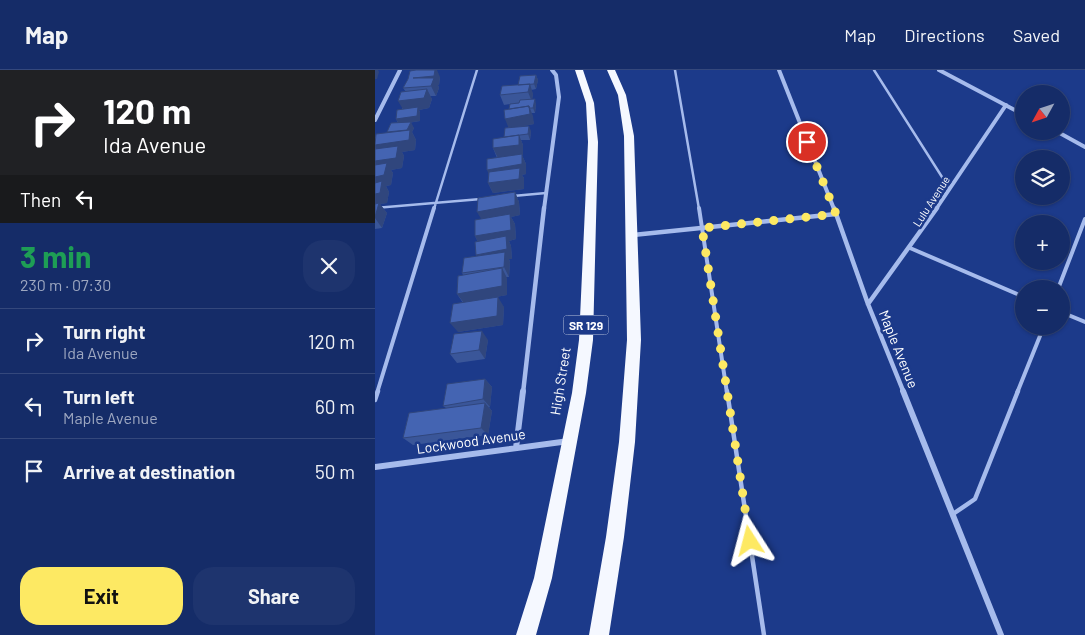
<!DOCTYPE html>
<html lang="en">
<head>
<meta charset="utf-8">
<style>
	:root { --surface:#152c68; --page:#1e346e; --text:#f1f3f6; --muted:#9da7c0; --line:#34487c; --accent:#fde963 }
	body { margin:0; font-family:Barlow,sans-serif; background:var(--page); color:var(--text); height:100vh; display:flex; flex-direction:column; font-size:19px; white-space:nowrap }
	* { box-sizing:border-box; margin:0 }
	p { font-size:16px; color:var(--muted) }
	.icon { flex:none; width:28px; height:28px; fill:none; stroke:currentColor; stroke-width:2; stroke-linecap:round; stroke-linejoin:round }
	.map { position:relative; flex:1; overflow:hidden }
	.details { display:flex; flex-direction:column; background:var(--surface); width:375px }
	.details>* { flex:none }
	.guide { background:#202124; color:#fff; overflow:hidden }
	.needle { width:32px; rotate:230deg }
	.fabs { position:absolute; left:640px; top:15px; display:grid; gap:10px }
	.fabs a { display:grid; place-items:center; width:55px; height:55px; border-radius:50%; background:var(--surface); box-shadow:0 1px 4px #0004,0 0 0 1px var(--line); font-size:25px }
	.pin { position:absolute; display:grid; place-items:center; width:42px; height:42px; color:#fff; margin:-21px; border:2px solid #fff; border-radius:50%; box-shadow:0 1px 5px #0007 }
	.me { position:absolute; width:55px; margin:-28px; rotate:351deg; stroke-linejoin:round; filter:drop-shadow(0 0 4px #0008) }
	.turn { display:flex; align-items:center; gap:18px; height:105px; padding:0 20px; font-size:22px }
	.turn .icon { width:65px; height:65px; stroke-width:2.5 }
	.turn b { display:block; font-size:35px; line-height:42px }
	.then { display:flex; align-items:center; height:48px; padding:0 20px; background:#0003; gap:10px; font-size:19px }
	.round { display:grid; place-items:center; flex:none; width:52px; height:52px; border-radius:20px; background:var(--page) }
	.overview { display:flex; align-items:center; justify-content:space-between; height:85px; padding:0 20px }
	h1 { font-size:30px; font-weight:700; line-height:38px; color:#1e9e55 }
	.primary-button { display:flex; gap:10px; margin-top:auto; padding:10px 20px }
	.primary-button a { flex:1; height:58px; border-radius:20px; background:var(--accent); color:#111; font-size:20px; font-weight:700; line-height:58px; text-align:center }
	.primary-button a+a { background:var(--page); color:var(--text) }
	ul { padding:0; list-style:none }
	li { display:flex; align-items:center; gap:15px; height:65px; padding:0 20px; border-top:1px solid var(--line) }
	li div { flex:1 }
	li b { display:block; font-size:19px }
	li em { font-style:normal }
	header { display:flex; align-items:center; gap:30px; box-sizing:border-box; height:70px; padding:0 25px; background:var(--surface); border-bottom:1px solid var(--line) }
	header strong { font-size:24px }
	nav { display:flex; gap:28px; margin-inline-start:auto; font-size:18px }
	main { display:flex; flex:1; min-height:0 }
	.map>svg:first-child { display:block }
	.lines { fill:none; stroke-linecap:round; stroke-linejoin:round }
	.service-far2 { stroke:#a6bbec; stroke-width:2.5 }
	.service-far1 { stroke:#a6bbec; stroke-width:4 }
	.service { stroke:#a6bbec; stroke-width:4.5 }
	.minor-far2 { stroke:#a6bbec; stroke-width:4 }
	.minor-far1 { stroke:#a6bbec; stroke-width:4.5 }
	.minor { stroke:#a6bbec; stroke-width:6 }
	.trunk { fill:#f5f8ff; fill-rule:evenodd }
	.wall { fill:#3a5699 }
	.shaded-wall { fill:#30467d }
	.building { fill:#4464b2; stroke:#30467d }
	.route { stroke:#fde963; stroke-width:9; stroke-dasharray:0 16.2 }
	.labels { text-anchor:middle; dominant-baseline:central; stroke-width:5; stroke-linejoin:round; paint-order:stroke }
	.far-street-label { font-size:11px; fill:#fff; stroke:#1c3a8a }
	.shield { fill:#1c3a8a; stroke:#bbc4dc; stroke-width:1 }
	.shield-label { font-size:12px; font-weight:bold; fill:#fff }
	.street-label { font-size:14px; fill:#fff; stroke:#1c3a8a }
</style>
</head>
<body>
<header>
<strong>Map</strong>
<nav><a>Map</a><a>Directions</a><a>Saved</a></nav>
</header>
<main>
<section class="details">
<div class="guide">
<div class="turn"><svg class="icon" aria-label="right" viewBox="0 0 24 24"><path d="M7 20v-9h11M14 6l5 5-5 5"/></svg><div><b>120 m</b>Ida Avenue</div></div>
<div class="then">Then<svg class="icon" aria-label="left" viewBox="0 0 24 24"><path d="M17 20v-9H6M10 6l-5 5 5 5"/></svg></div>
</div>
<div class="overview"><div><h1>3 min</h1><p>230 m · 07:30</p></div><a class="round"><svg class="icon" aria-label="close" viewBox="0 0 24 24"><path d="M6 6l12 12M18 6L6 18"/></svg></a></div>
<ul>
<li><svg class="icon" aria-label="right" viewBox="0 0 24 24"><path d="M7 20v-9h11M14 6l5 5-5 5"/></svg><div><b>Turn right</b><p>Ida Avenue</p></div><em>120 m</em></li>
<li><svg class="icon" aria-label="left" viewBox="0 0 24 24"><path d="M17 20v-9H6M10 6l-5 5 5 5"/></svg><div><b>Turn left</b><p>Maple Avenue</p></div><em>60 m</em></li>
<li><svg class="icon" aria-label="arrive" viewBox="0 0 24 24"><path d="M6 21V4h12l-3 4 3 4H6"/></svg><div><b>Arrive at destination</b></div><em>50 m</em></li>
</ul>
<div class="primary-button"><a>Exit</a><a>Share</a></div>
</section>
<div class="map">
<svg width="710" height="565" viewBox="0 0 710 565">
	<rect width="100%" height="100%" fill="#1c3a8a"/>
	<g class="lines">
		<path class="service-far2" d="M300,0L324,139
			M499,0L574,118
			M138,126L171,123
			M0,138L106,129
			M59,139L102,0"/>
		<path class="service-far1" d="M0,138H2
			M324,138L352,323
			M535,178L649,227
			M683,219L710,149
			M686,242L710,252
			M2,323L59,138
			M642,323L669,256"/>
		<path class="service" d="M352,321L389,565
			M0,330L3,321
			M578,444L600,429L643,321"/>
		<path class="minor-far2" d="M404,0L459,139
			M564,0L649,45
			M0,50L25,0
			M681,61L710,77
			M169,139L184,27L181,5L177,0
			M561,139L631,35"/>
		<path class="minor-far1" d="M459,138L493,234L529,323
			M258,165L461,144
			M493,234L562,138
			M148,323L169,138"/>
		<path class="minor" d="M528,321L626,565
			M141,378L148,321
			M0,397L194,371"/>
		<path class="trunk" d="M200,0H208L219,33L223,72L218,270L211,323L177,508L161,565H141L159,508L197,323L204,270L213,72L211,33Z
			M232,0H240L251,25L259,66L266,270L260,372L249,467L234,565H214L231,467L244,372L252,270L249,66L243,25Z"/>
	</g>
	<path class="wall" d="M161,5L163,10L161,19L156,20L158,24L157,29L161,34L160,43H156L159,54L143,57L156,61L155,70H146L148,75V85H147L151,94V104L147,105L149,108V119L118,123L113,113L122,88L118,78L129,68V67L133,58L134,39L135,34L129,35L125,25Z
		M65,7L64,15H63L64,18L61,26H55L57,29L54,38L44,40L45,42V51L33,53L39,58L37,62L41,70L40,80L27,82L29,86L27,98L16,100L18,103L16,115L11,116L14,122L12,133L5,134L12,143L7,158L0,159V67L12,63L23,53L21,49L27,39L31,22L28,18Z
		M140,122L144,132L145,145L136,147L140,154L141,169L134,171L136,176L137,189H134L135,192L134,207H131L132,225L115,228L129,237L128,255L83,262L88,233L82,224L88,205L87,203L101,186L103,172L100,166L106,149Z
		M113,270L110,289L82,293L75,284Z
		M110,309L117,317L115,337H114L117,341L113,365L38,375L28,368L71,338L68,336Z"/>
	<path class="shaded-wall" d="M0,0H3L4,2L2,9H0Z
		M60,0H62L65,7L64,15H63L64,18L61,26L56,16L38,8Z
		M161,5L163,10L161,19L159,14Z
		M155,14L158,24L157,32L153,22Z
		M52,19L57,29L54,38L44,40L45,42V51L24,54L21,49L29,41L23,31Z
		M160,29L161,34L160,43L158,38Z
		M154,36L158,46L159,54L134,59L130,49Z
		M36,52L39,58L37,62L41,70L40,80L27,82L29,86L27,98L16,100L18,103L16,115L11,116L14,122L12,133L5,134L12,143L7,158L0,148V91L5,85L0,78V75L31,61Z
		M154,56L156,61L155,70L153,64Z
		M144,65L148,75V85H147L151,94V104L147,105L149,108V119L118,123L113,113L116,110L112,100L123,88L118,78Z
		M140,122L144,132L145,145L136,147L140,154L141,169L134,171L136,176L137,189H134L135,192L134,207L129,197L106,195L101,185L105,176L100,166L108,152L102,142Z
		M127,198L132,208V225L89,233L82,224Z
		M123,227L129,237L128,255L83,262L75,253Z
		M107,261L113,270L110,289L104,280Z
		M110,309L117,317L115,337L108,329Z
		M110,333L117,341L113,365L106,358Z"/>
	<path class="building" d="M41,0H60L59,6L38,8H59L56,16L28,18L33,9L35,1Z
		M161,5L159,14L143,15L145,6Z
		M155,14L153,22L125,25L127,16Z
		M52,19L49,28L23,31L26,22Z
		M160,29L158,38H154V36L134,39L135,34L144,33L145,30Z
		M154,36L155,44L130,49L129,40Z
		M43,37L42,46L21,49L22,40Z
		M36,52L32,60L12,62L16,53Z
		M154,56L153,64L129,67L130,58Z
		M35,60L34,70L0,75L1,64Z
		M144,65V75L118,78V69Z
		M23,76L21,88L0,91V79Z
		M147,84V94L112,100V89Z
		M12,93L9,105L0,107V95Z
		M145,98L144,109L113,113L114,102Z
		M7,111L5,123L0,124V113Z
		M140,122V135L102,142L103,128Z
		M4,133L0,147V134Z
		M135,144L136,160L100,166V150Z
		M131,166L132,179L101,185L100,172Z
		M130,182L129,197L87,203L89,188Z
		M127,198V216L82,224L83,206Z
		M123,227L122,246L75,253L78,234Z
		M107,261L104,280L75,284L79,264Z
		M110,309L108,329L68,336L72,314Z
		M110,333L106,358L28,368L34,343Z"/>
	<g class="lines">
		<path class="route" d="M375,471L327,158L461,144L432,72"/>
	</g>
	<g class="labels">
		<g class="far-street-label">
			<text transform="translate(556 131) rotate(-57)">Lulu Avenue</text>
		</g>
		<rect class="shield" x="188.5" y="245.5" width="45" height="19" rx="4"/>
		<g class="shield-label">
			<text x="211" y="255">SR 129</text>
		</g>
		<g class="street-label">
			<text transform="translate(524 279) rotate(68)">Maple Avenue</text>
			<text transform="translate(185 311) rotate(-81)">High Street</text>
			<text transform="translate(96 371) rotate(-8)">Lockwood Avenue</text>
		</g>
	</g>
</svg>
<div class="fabs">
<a><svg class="needle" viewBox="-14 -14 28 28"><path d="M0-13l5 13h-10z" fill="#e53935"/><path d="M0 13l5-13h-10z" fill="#9da7c0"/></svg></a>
<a><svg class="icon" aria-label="layers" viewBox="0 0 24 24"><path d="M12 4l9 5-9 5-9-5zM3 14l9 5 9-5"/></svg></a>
<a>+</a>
<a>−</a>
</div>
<div class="pin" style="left:432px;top:72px;background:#d93025"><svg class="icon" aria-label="arrive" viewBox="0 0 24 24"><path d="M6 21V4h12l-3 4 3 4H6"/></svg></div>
<svg class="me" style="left:375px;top:471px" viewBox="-20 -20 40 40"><path d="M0-17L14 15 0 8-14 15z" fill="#fde963" stroke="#fff" stroke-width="4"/></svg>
</div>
</main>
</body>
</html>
